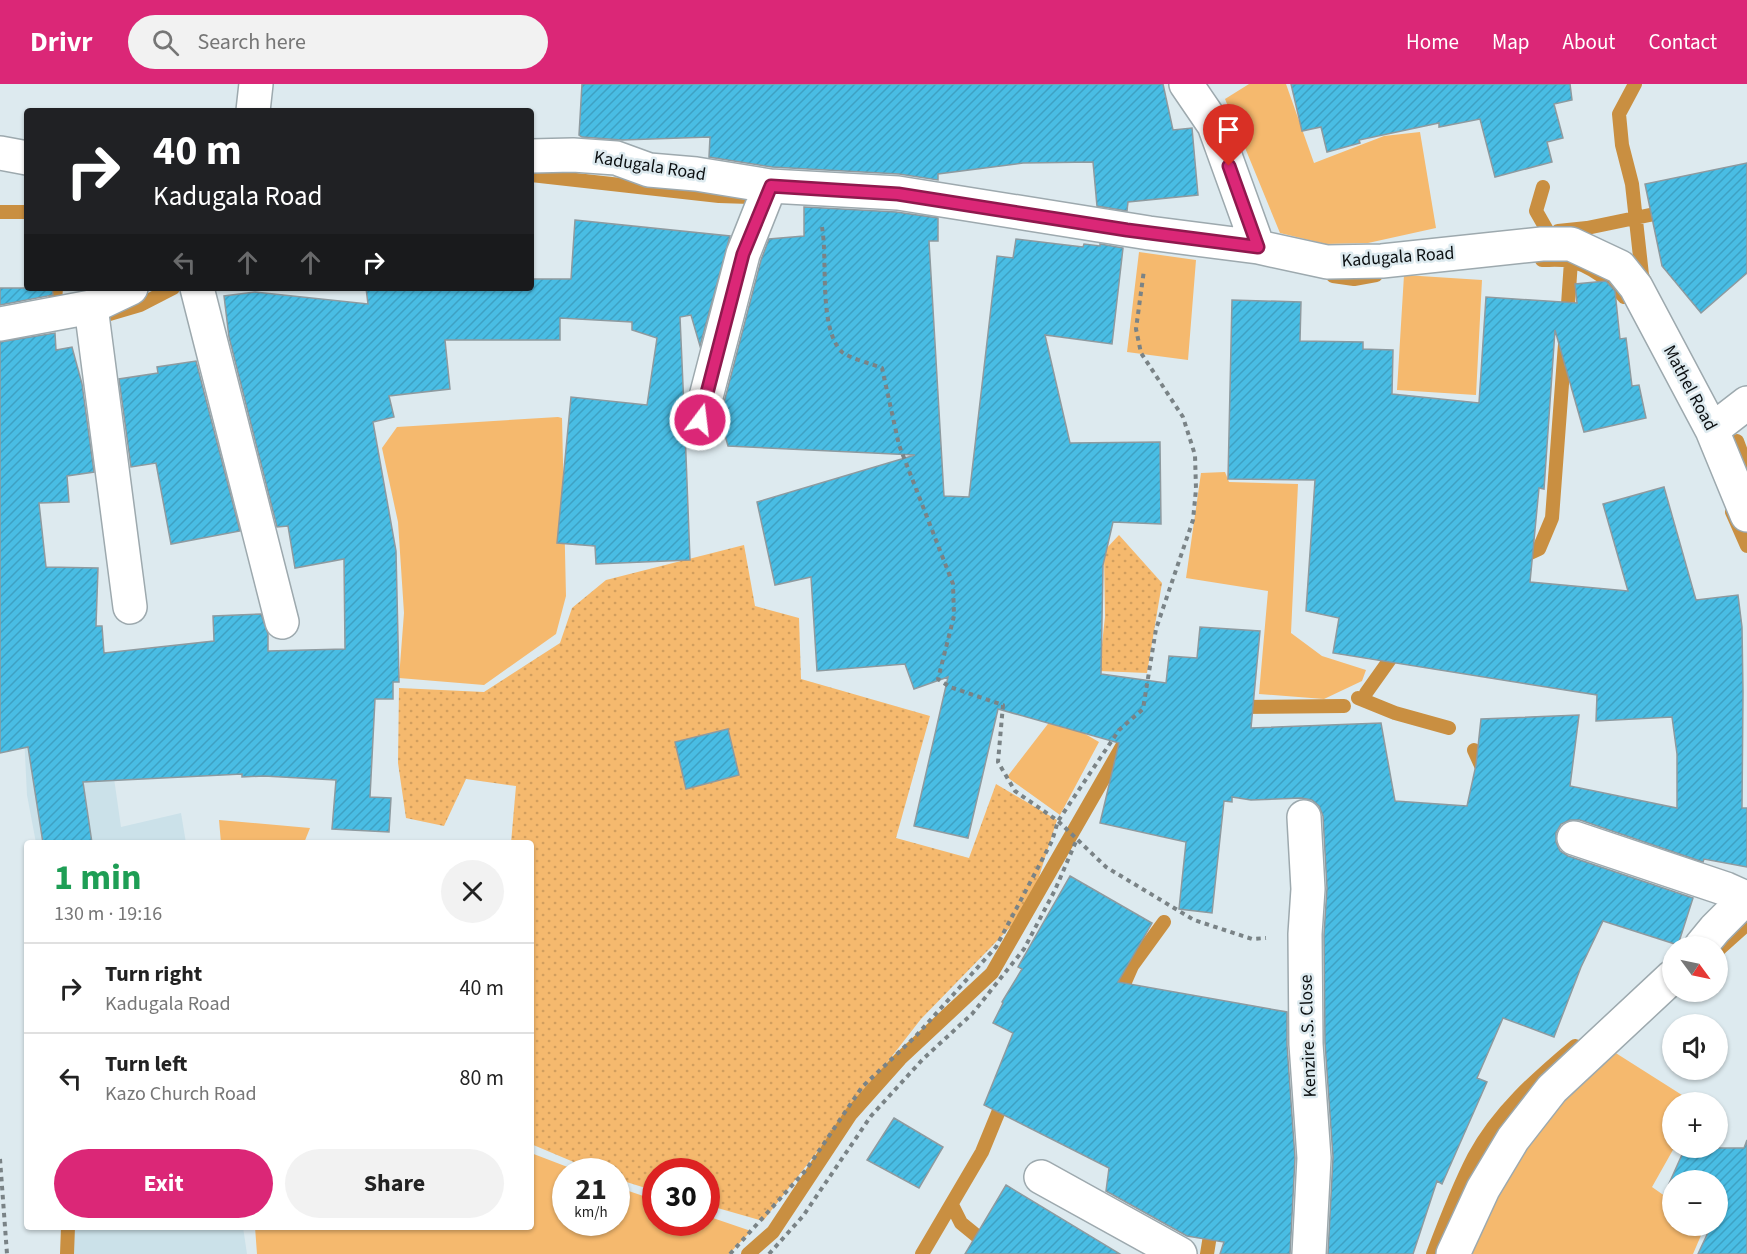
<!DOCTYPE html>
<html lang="en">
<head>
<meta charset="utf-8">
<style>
	:root { --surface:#fff; --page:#f2f2f2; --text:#222; --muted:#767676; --line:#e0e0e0; --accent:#db2777 }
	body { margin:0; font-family:"Source Sans 3",sans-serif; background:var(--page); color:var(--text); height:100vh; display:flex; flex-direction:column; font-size:22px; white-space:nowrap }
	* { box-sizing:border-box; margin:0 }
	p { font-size:20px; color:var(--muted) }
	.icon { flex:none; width:33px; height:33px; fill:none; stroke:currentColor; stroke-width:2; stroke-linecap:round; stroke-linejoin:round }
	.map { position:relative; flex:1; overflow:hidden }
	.sheet { position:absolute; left:24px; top:756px; width:510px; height:390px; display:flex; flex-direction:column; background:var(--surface); border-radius:6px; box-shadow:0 2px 4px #0004 }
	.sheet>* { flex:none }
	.guide { position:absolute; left:24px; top:24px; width:510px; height:183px; border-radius:6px; box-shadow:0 2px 4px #0004; background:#202124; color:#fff; overflow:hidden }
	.needle { width:39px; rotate:123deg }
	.controls { position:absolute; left:1662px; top:852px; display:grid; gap:12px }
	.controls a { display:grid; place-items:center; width:66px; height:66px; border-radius:50%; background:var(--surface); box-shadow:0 2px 4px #0004; font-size:30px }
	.speed { position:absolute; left:552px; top:1074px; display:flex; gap:12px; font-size:30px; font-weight:700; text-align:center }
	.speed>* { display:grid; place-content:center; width:78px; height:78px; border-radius:50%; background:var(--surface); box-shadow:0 2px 4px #0004; line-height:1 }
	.speed small { font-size:15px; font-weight:400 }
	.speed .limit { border:9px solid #d22; background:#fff; color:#111 }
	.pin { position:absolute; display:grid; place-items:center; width:51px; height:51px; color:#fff; margin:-62px -26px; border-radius:50% 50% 50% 0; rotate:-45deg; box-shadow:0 0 6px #0007 }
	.pin .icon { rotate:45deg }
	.me { position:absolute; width:66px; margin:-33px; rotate:15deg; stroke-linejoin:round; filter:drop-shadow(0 0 4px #0008) }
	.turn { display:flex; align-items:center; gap:21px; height:126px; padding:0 30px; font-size:27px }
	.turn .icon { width:78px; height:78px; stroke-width:2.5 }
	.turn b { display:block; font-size:42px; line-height:51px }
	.lanes { display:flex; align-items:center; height:57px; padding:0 30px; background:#0003; justify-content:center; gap:30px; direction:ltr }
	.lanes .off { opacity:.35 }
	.round { display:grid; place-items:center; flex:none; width:63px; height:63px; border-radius:32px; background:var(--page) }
	.head { display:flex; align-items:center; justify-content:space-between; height:102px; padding:0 30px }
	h1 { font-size:36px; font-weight:700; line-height:45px; color:#1e9e55 }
	.primary-button { display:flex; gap:12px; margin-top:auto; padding:12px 30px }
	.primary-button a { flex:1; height:69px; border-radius:36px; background:var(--accent); color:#fff; font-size:24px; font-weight:700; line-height:69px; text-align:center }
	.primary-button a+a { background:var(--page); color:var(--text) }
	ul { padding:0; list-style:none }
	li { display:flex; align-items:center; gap:18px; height:90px; padding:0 30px; border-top:2px solid var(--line) }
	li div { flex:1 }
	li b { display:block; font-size:22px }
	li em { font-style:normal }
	header { display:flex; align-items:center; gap:36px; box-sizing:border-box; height:84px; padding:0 30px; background:var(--accent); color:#fff }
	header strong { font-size:28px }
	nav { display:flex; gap:33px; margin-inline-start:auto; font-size:21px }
	.search { width:420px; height:54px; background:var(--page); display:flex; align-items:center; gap:15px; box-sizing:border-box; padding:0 21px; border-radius:33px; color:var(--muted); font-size:22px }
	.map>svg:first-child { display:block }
	.built { fill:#cbe1e9 }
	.grass { fill:#f5b96e }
	.garden { fill:url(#garden-dots) }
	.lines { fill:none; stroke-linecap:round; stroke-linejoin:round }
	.stream { stroke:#c98f41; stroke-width:14 }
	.building { fill:url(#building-hatch); stroke:#8e9a9f; stroke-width:1.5 }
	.street-casing { stroke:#9da9ae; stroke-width:36 }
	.path { stroke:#7a8386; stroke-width:4; stroke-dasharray:4.5 4.5; stroke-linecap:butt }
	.street { stroke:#fff; stroke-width:33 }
	.route-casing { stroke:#8e194d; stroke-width:15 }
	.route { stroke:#db2777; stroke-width:10 }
	.labels { text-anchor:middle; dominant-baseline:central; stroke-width:5; stroke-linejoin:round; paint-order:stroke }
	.street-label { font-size:18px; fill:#0b0f11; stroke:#ddeaef }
</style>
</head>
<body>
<header>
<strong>Drivr</strong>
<div class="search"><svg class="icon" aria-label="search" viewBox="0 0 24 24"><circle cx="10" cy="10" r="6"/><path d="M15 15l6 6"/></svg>Search here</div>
<nav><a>Home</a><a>Map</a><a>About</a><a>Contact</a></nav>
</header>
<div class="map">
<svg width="1747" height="1170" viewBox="0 0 1747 1170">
	<defs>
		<pattern id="garden-dots" width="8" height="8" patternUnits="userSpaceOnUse" patternTransform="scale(1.5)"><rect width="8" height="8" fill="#f5b96e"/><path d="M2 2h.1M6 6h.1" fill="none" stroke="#d19e5e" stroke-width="1.8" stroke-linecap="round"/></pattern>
		<pattern id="building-hatch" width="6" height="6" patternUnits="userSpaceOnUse" patternTransform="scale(1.5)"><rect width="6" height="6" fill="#49bde4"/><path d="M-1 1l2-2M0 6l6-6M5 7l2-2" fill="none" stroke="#3ea1c3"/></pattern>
	</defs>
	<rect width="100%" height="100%" fill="#ddeaef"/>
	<path class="built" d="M106,638L121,743L181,729L186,759H36L27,711L24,651Z
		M69,1143H243L247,1170H68Z"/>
	<path class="grass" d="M1249,0H1286L1314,79L1384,52L1420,48L1436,144L1368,159L1325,160L1280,149L1225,15Z
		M1139,168L1196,176L1188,276L1127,268Z
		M1404,191L1482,196L1476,311L1397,306Z
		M558,333L562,334L566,512L556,550L484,601L399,594L404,529L398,438L382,364L397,343Z
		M1225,388L1229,398L1298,400L1291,549L1322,572L1366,586L1362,597L1324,615L1259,610L1268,507L1186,494L1201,389Z
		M1054,632L1099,658L1060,731L1007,693Z
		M219,736L310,744L304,759H221Z
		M1611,966L1693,1018H1672V1064H1674L1652,1103L1672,1117V1142H1705L1693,1170H1464L1524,1060Z
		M531,1069L578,1087L566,1088V1138H616L617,1103L655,1116L656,1138H706L707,1132L751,1147L729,1170H257L255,1143H531Z"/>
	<path class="garden" d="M1119,451L1162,499L1147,589L1099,587L1105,533L1104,467Z
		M744,461L755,522L799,534L801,595L930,632L896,754L969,774L996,700L1057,736L1029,824L921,935L763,1137L707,1121L706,1088H656L655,1107L617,1095L616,1088L595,1087L531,1060V759H511L516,702L466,695L444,742L406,734L398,679L399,604L484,608L560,559L572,524L606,496Z"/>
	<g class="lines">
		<path class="stream" d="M1635,0L1619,30L1622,61L1632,100L1642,191L1645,198
			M531,91L719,112L750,113
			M1543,103L1536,127L1548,148
			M0,128H27
			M1558,147L1587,144L1669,127
			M1542,176C1551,176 1561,175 1570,177C1588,180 1614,199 1624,213
			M1333,192L1354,195L1376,191
			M55,217L56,204
			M106,231L140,221L173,204
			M1567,235L1571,177
			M1737,357L1747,384
			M1732,428L1747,462
			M1517,475L1539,465L1552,434L1565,260
			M1366,609L1398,564
			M1358,614L1395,629L1449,644
			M1235,623L1344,622
			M1474,666L1484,688
			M1718,866L1747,840
			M1117,916L1132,882L1164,838
			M952,1121L961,1139L983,1157L1005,1170
			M67,1170L68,1143
			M748,1170L773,1148L851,1030L900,975L992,889L1124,659
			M922,1170L982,1068L1005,1012
			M1207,1170L1212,1139
			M1433,1170C1445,1138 1458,1104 1474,1073C1498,1028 1537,994 1575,962"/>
	</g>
	<path class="building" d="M582,0H1163L1173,46L1192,44L1198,111L1128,118L1127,127L1097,122L1093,78L1023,79L938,90V96L899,90L772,83L709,73L710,53L622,56L582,53L579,51Z
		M1291,0H1570L1572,16L1554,20L1563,54L1547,58L1552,78L1495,93L1480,35L1439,43V39L1359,56L1360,59L1327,68L1321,43L1302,47Z
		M1747,79V189L1701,229L1662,182L1645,100Z
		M804,123L896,128L938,134V157H929L944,412L969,413L997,172L1013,174L1016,155L1083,163L1084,160L1100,162V160L1123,164L1112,260L1045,251L1070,359L1160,358L1161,440L1113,438L1103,481L1101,590L1166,599L1169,572L1197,574L1200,543L1260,547L1251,644L1381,639L1395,717L1467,722L1476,681L1481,635L1579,631L1570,702L1677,724V670L1672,633L1596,637L1597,611L1333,569L1339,534L1306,527L1315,396L1228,395L1232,216L1301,218L1300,257L1363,258V265L1393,266L1392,310L1479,319L1486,213L1577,219L1575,200L1606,197L1615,207L1620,255L1626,254L1632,302L1639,301L1646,334L1584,348L1555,246L1544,405L1539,404L1530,498L1628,507L1603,420L1664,403L1696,516L1738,511L1742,543L1743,608L1742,724H1747V783L1704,775L1703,778L1580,736H1570L1561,740L1556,749V758L1560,767L1568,772L1693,814L1678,861L1603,837L1581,883L1554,953L1503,934L1477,994L1487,998L1442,1100L1437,1097L1413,1170H1328L1333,1073L1325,959L1324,851L1327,804L1323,732L1319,722L1312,716L1301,714L1251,716L1232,713V718L1224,717L1212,829L1179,825L1186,758L1100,739L1119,659L998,625L968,754L914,742L948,593L914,605L905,580L817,587L811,493L775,501L757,418L915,371L728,362L720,334L761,176L769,155L804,152Z
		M575,136L730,152L700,262L691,231L680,233L684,324L682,340L685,346L690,476L596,480L595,462L557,459L571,313L647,321L657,254L632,246V238L560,234V256H445L450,305L389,312L394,333L373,338L396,467L399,598H393V615H375L370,713L391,714L389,748L332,745L336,696L264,692L242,693V690L83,698L92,759H43L28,663L0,669V258L55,249L56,266L72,263L82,300L94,388L67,392L69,418L39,419L46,483L98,484L96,542H102L104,569L214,557L213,532L261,530L268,550V567L345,565L344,475L295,484L288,442L277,443L229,253L224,212L255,208L368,220L366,204H531V195H571Z
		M0,204H52L53,211L0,221Z
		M196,277L240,447L171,460L156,379L131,383L119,295L158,289L157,283Z
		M728,645L739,691L686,705L675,658Z
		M1070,792L1152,839L1118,898L1287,928V961L1295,1074L1290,1170H1220L1224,1158L1187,1152L1106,1107L1109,1084L984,1021L1013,949L993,939L1003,919L1002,918L1022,885L1018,883Z
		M894,1034L943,1063L919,1104L867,1076Z
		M1747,1056V1170H1698L1711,1142H1718V1096H1672V1106L1667,1104L1685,1064H1744Z
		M1006,1101L1120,1170H965Z"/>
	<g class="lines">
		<defs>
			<path id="street" d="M1186,0L1214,41L1258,163
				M253,27L256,0
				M0,69L27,74
				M531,72L573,71L616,74L649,86L696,90L770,102L898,109L1149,149L1258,163L1327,178L1382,177L1542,160H1571L1620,183L1636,203L1712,346L1747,431
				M197,204L282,538
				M91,223L130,523
				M0,240L91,223L131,204
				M700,336L743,170L770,102
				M1712,346L1747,319
				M1304,733L1308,805L1305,850L1306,960L1314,1074L1309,1170
				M1574,754L1726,805L1746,814
				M1701,862L1715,845L1747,813
				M1041,1093L1180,1170
				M1453,1170L1483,1105L1513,1055L1552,1005L1672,893"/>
		</defs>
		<use href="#street" class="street-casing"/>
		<path class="path" d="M822,143C828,176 818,244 842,268C849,274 872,280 882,284L899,361L953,500L954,532L938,595L950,603L1003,621L998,678L1015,707L1058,737L1106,783L1194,836L1252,855L1266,854
			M0,1075L7,1170
			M730,1170L806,1086L862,1003L915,953L996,863L1052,757L1058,737L1119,646L1143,625L1156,545L1193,436L1196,405L1195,371L1183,333L1141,269L1136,245L1144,186
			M769,1170L803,1132L871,1032L923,975L972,930L1024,865L1055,806L1077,755"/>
		<use href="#street" class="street"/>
	</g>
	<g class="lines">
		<defs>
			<path id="route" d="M700,336L743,170L771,102L898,110L1127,146L1258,163L1229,82"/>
		</defs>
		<use href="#route" class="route-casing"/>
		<use href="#route" class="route"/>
	</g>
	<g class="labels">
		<g class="street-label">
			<text transform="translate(650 82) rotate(9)">Kadugala Road</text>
			<text transform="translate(1398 173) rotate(-4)">Kadugala Road</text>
			<text transform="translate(1690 304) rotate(62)">Mathel Road</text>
			<text transform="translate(1308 952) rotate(-92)">Kenzire .S. Close</text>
		</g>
	</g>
</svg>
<div class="controls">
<a><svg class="needle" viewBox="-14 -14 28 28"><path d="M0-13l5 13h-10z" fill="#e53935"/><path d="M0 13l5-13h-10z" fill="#767676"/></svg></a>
<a><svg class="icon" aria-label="sound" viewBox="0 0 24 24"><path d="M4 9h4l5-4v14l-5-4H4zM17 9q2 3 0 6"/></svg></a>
<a>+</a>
<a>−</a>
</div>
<div class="speed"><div>21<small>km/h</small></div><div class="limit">30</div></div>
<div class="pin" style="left:1229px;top:82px;background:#d93025"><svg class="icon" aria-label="arrive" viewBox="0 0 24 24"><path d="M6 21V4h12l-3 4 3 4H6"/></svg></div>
<svg class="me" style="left:700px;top:336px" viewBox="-20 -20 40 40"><circle r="17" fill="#db2777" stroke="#fff" stroke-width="3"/><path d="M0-11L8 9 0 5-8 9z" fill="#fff"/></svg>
<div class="guide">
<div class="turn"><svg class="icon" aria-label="right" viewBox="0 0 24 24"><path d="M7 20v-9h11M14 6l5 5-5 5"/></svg><div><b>40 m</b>Kadugala Road</div></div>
<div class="lanes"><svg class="icon off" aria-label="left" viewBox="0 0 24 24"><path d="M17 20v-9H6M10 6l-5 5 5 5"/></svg><svg class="icon off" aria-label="ahead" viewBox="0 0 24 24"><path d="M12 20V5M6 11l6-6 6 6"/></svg><svg class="icon off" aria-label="ahead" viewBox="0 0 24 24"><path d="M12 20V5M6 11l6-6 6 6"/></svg><svg class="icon" aria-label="right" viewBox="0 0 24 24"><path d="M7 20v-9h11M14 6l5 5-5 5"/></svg></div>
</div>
<section class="sheet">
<div class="head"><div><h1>1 min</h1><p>130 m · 19:16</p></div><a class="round"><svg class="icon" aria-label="close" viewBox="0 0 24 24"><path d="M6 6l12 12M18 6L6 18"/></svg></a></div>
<ul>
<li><svg class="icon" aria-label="right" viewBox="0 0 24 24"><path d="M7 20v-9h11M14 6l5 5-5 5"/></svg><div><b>Turn right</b><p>Kadugala Road</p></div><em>40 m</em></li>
<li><svg class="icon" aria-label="left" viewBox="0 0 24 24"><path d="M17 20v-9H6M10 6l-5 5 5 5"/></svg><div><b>Turn left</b><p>Kazo Church Road</p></div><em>80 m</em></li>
</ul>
<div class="primary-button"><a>Exit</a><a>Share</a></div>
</section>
</div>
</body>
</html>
